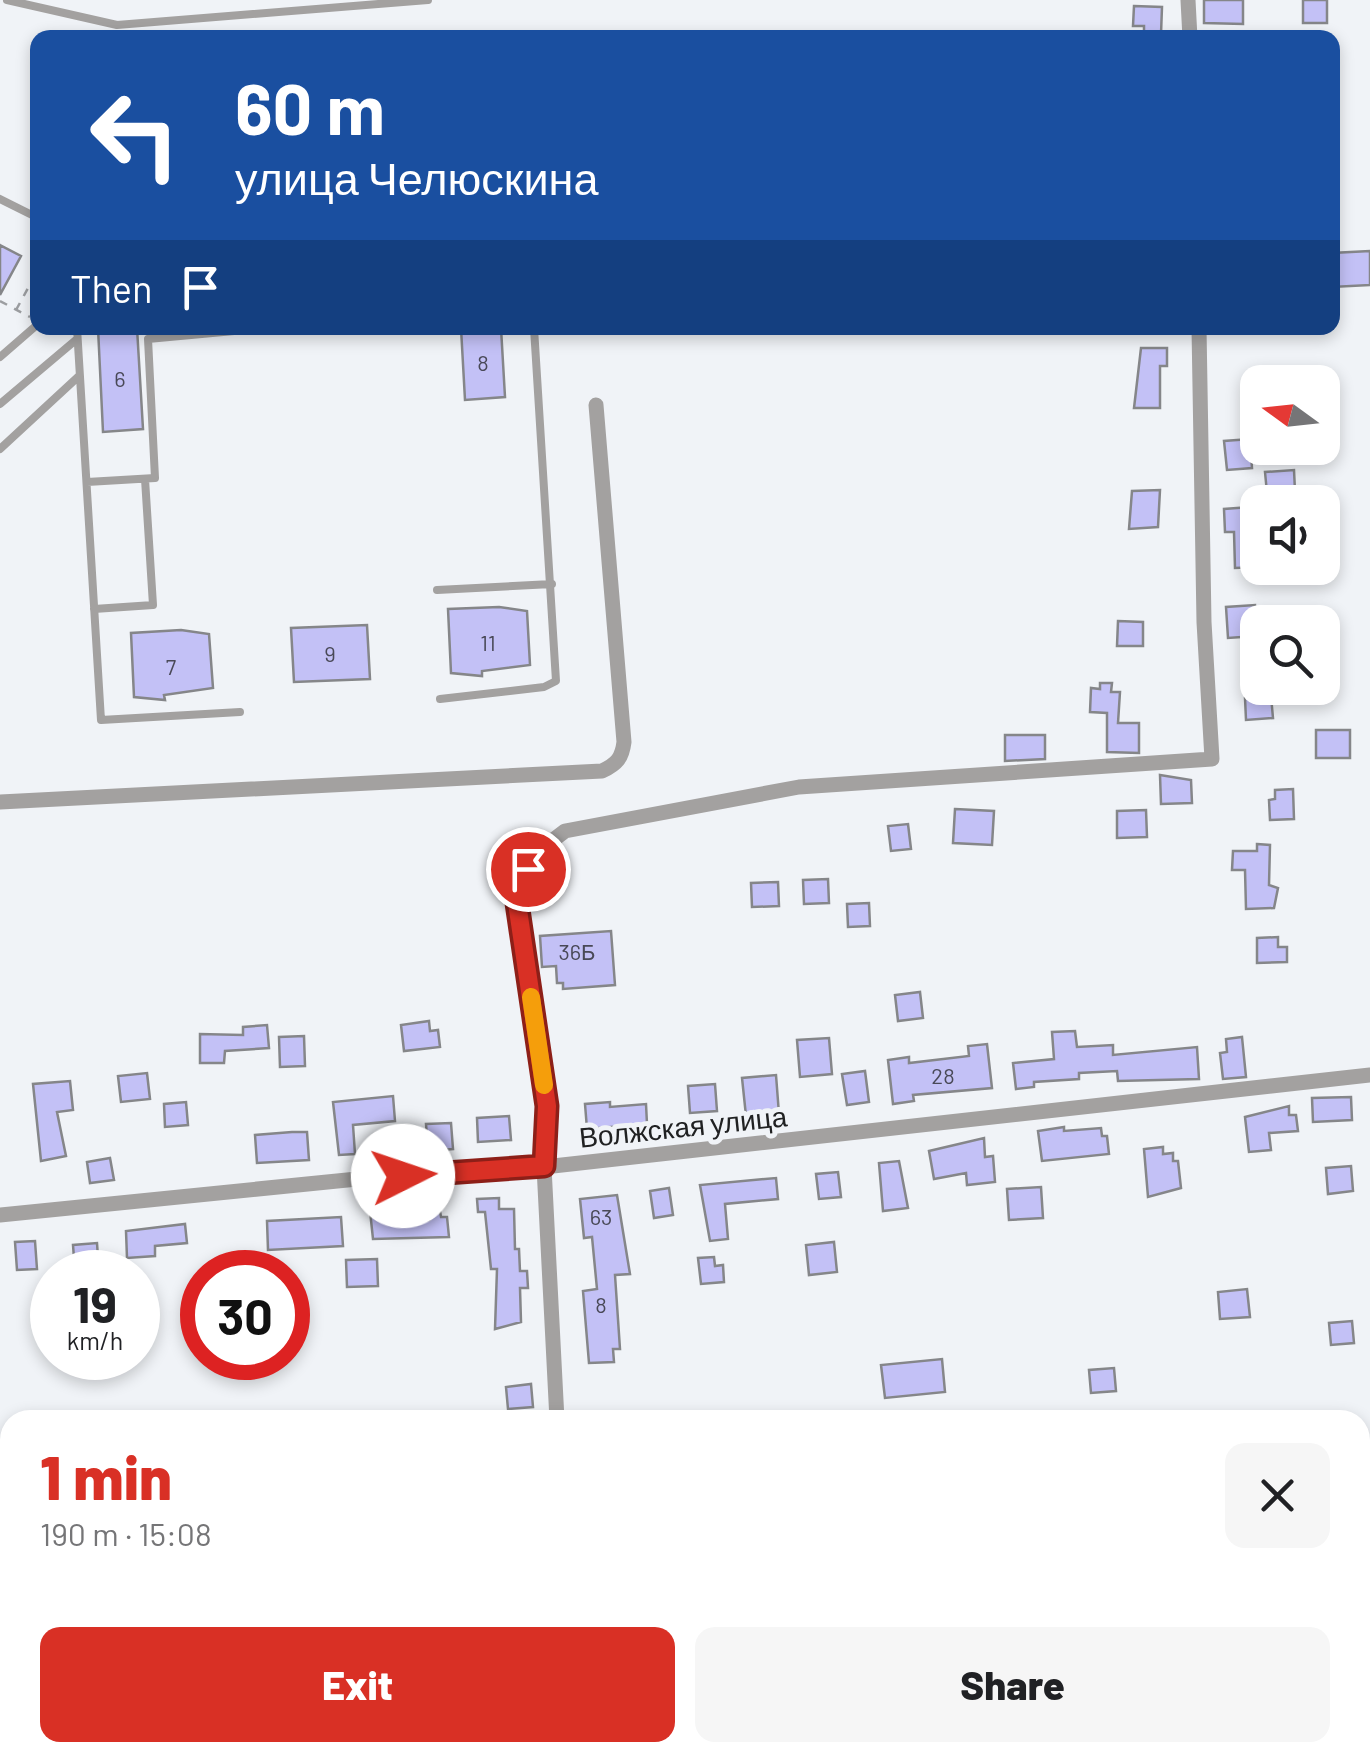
<!DOCTYPE html>
<html lang="en">
<head>
<meta charset="utf-8">
<style>
	:root { --surface:#fff; --page:#f6f6f6; --text:#202124; --muted:#757577; --accent:#d93025 }
	body { margin:0; font-family:Barlow,sans-serif; background:var(--page); color:var(--text); height:100vh; display:flex; flex-direction:column; font-size:38px; white-space:nowrap }
	* { box-sizing:border-box; margin:0 }
	p { font-size:32px; color:var(--muted) }
	.icon { flex:none; width:55px; height:55px; fill:none; stroke:currentColor; stroke-width:2; stroke-linecap:round; stroke-linejoin:round }
	.map { position:relative; flex:1; overflow:hidden }
	.side { position:absolute; left:0px; top:1410px; width:1370px; height:352px; display:flex; flex-direction:column; background:var(--surface); border-radius:30px 30px 0 0; box-shadow:0 5px 15px #0003 }
	.side>* { flex:none }
	.top-card { position:absolute; left:30px; top:30px; width:1310px; height:305px; border-radius:20px; box-shadow:0 5px 15px #0003; background:#1a4fa0; color:#fff; overflow:hidden }
	.needle { width:65px; rotate:285deg }
	.tools { position:absolute; left:1240px; top:365px; display:grid; gap:20px }
	.tools a { display:grid; place-items:center; width:100px; height:100px; border-radius:20px; background:var(--surface); box-shadow:0 5px 15px #0003; font-size:50px }
	.speed { position:absolute; left:30px; top:1250px; display:flex; gap:20px; font-size:50px; font-weight:700; text-align:center }
	.speed>* { display:grid; place-content:center; width:130px; height:130px; border-radius:50%; background:var(--surface); box-shadow:0 5px 15px #0003; line-height:1 }
	.speed small { font-size:25px; font-weight:400 }
	.speed .limit { border:15px solid #d22; background:#fff; color:#111 }
	.pin { position:absolute; display:grid; place-items:center; width:85px; height:85px; color:#fff; margin:-42px; border:5px solid #fff; border-radius:50%; box-shadow:0 2px 10px #0007 }
	.me { position:absolute; width:110px; margin:-55px; rotate:86deg; stroke-linejoin:round; filter:drop-shadow(0 0 8px #0008) }
	.turn { display:flex; align-items:center; gap:35px; height:210px; padding:0 40px; font-size:45px }
	.turn .icon { width:130px; height:130px; stroke-width:2.5 }
	.turn b { display:block; font-size:70px; line-height:85px }
	.then { display:flex; align-items:center; height:95px; padding:0 40px; background:#0003; gap:20px; font-size:38px }
	.round { display:grid; place-items:center; flex:none; width:105px; height:105px; border-radius:20px; background:var(--page) }
	.headline { display:flex; align-items:center; justify-content:space-between; height:170px; padding:0 40px }
	h1 { font-size:60px; font-weight:800; line-height:75px; color:var(--accent) }
	.cta { display:flex; gap:20px; margin-top:auto; padding:20px 40px }
	.cta a { flex:1; height:115px; border-radius:20px; background:var(--accent); color:#fff; font-size:40px; font-weight:800; line-height:115px; text-align:center }
	.cta a+a { background:var(--page); color:var(--text) }
	.map>svg:first-child { display:block }
	.building { fill:#c3c1f6; stroke:#858689; stroke-width:2.5 }
	.lines { fill:none; stroke-linecap:round; stroke-linejoin:round }
	.path { stroke:#9c9ea1; stroke-width:2.5; stroke-dasharray:8 8; stroke-linecap:butt }
	.lane { stroke:#a3a1a0; stroke-width:8 }
	.street { stroke:#a3a1a0; stroke-width:15 }
	.route-casing { stroke:#8d1f18; stroke-width:25 }
	.route { stroke:#d93025; stroke-width:18 }
	.slow { stroke:#f59e0b; stroke-width:18 }
	.labels { text-anchor:middle; dominant-baseline:central; stroke-width:10; stroke-linejoin:round; paint-order:stroke }
	.number-label { font-size:22px; fill:#494957 }
	.street-label { font-size:28px; fill:#202122; stroke:#f0f3f7 }
</style>
</head>
<body>
<div class="map">
<svg width="1370" height="1761" viewBox="0 0 1370 1761">
	<rect width="100%" height="100%" fill="#f0f3f7"/>
	<path class="building" d="M1204,0H1243V24L1204,23Z
		M1303,0H1327V23H1303Z
		M1134,6L1162,7L1161,34H1144V26H1133Z
		M0,245L21,256L0,295Z
		M1370,251V285L1332,287V253Z
		M98,328H137L143,429L103,432Z
		M461,328H501L505,397L465,400Z
		M1141,348H1167V366H1160V408H1134Z
		M1250,439L1252,468L1227,470L1224,441Z
		M1294,470L1295,491L1267,493L1265,472Z
		M1160,490L1158,527L1129,529L1132,491Z
		M1250,507L1258,567L1235,568L1234,532H1225L1224,509Z
		M1255,605L1256,636L1228,638L1226,607Z
		M499,607L527,611L530,665L482,671V676L451,673L448,609Z
		M1118,621L1143,622V646H1117Z
		M367,625L370,679L294,682L291,628Z
		M181,630L209,634L213,688L164,695L165,700L134,697L131,633Z
		M1100,683H1112L1111,692H1120L1118,723H1139V753L1107,752V713L1090,712L1091,688L1100,689Z
		M1271,696L1273,718L1246,720L1245,698Z
		M1316,730H1350V758H1316Z
		M1005,735H1045V759L1005,761Z
		M1160,775L1191,780L1192,803L1161,804Z
		M1293,789L1294,819L1270,820L1269,800L1275,799V790Z
		M955,809L994,811L992,845L953,843Z
		M1146,810L1147,837L1117,838V811Z
		M908,824L911,849L891,851L888,826Z
		M1257,844L1270,845L1269,885L1278,888L1274,908L1246,909L1245,870H1232L1233,851H1257Z
		M828,879L829,903L804,904L803,880Z
		M778,882L779,906L752,907L751,883Z
		M869,903L870,926L848,927L847,904Z
		M611,931L615,985L563,989V983H557L556,966L542,967L540,936Z
		M1278,937V947H1287V962L1257,963V938Z
		M920,992L923,1018L898,1021L895,995Z
		M429,1021L430,1031L438,1030L440,1047L404,1051L401,1025Z
		M267,1025L269,1048L225,1051L224,1063H200V1034L243,1035V1027Z
		M1075,1031L1077,1047L1113,1045V1055L1197,1047L1199,1079L1118,1081L1117,1071L1079,1073V1079L1034,1082V1087L1016,1089L1013,1063L1054,1059L1052,1032Z
		M304,1036L305,1066L280,1067L279,1037Z
		M1242,1037L1246,1077L1223,1079L1220,1053L1227,1052L1226,1039Z
		M829,1038L832,1074L800,1077L797,1040Z
		M987,1044L992,1088L913,1095L914,1101L893,1104L888,1060L909,1057V1063L969,1056L968,1046Z
		M865,1071L869,1102L847,1105L842,1074Z
		M147,1073L150,1099L121,1102L118,1076Z
		M776,1075L779,1114L746,1116L742,1078Z
		M70,1081L73,1110L57,1112L66,1156L41,1161L33,1084Z
		M715,1084L717,1111L690,1113L688,1086Z
		M393,1096L395,1121L353,1125L355,1154L339,1155L333,1102Z
		M1351,1097L1352,1120L1313,1122L1312,1098Z
		M186,1102L188,1125L165,1127L164,1104Z
		M610,1102V1107L646,1104L647,1124L587,1129L585,1104Z
		M1289,1106V1115H1296L1298,1131L1269,1133L1271,1150L1249,1152L1245,1117Z
		M509,1116L511,1140L478,1142L477,1118Z
		M451,1123L453,1149L428,1151L426,1124Z
		M1064,1127V1131L1101,1128L1102,1136H1107L1109,1154L1042,1161L1038,1131Z
		M292,1132H307L309,1160L257,1163L255,1135Z
		M984,1138L985,1157L993,1156L995,1182L967,1185L966,1173L934,1179L929,1151Z
		M1163,1147V1154L1173,1153V1161H1178L1181,1188L1148,1197L1144,1149Z
		M110,1158L114,1180L90,1183L87,1162Z
		M899,1161L908,1208L883,1211L879,1163Z
		M1351,1166L1353,1191L1328,1194L1326,1168Z
		M838,1172L841,1197L819,1199L816,1174Z
		M776,1178L778,1199L725,1204L728,1239L710,1241L700,1185Z
		M1041,1187L1043,1218L1009,1220L1007,1189Z
		M669,1188L673,1215L654,1218L650,1191Z
		M617,1195L630,1274L615,1275L620,1349H613L614,1362L589,1363L583,1291L597,1289L592,1237L584,1238L580,1199Z
		M499,1198V1209H514L515,1249H519L520,1271H527L528,1288H520L521,1322L495,1329L497,1269H491L485,1212H478L477,1199Z
		M402,1208L403,1223L429,1220V1212L440,1211L441,1217H447L449,1237L373,1239L370,1211Z
		M341,1217L343,1246L268,1250L267,1221Z
		M185,1224L187,1243L155,1246V1256L127,1258L126,1231Z
		M35,1241L37,1269L17,1270L15,1242Z
		M834,1242L837,1272L809,1275L806,1245Z
		M97,1243L99,1272H75L73,1245Z
		M714,1257L715,1266L723,1265L724,1282L701,1284L698,1258Z
		M377,1259L378,1286L347,1287L346,1260Z
		M1247,1289L1250,1317L1220,1319L1218,1292Z
		M1352,1321L1354,1343L1331,1345L1329,1323Z
		M942,1359L945,1392L885,1398L881,1365Z
		M1114,1368L1116,1391L1091,1393L1089,1370Z
		M531,1384L533,1407L508,1409L506,1387Z"/>
	<g class="lines">
		<path class="path" d="M0,301L30,317
			M16,310L38,270"/>
		<path class="lane" d="M7,0L117,25L428,0
			M0,199L38,218
			M77,328L101,720L240,712
			M0,357L38,324
			M0,404L77,339
			M0,449L79,376
			M87,482L155,478L148,339L266,328
			M437,590L552,584
			M94,609L153,605L145,479
			M440,699L544,687L556,681L534,328
			M103,1752L104,1761"/>
		<path class="street" d="M1188,0L1190,38
			M0,802L602,771C617,764 622,758 624,742L596,405
			M0,1215L367,1178L544,1167L1370,1075
			M557,1420L544,1167L547,1106L517,903L528,869L544,847L565,831L799,787L1212,759L1204,622L1199,328
			M1360,1581L1370,1580
			M0,1676L10,1675
			M572,1752L573,1761"/>
	</g>
	<g class="lines">
		<defs>
			<path id="route" d="M403,1176L544,1166L547,1106L517,903L528,869"/>
		</defs>
		<use href="#route" class="route-casing"/>
		<use href="#route" class="route"/>
		<path class="slow" d="M531,997L544,1085"/>
	</g>
	<g class="labels">
		<g class="number-label">
			<text x="483" y="362">8</text>
			<text x="120" y="378">6</text>
			<text x="488" y="642">11</text>
			<text x="330" y="653">9</text>
			<text x="171" y="666">7</text>
			<text x="577" y="951">36Б</text>
			<text x="943" y="1075">28</text>
			<text x="601" y="1216">63</text>
			<text x="601" y="1304">8</text>
		</g>
		<g class="street-label">
			<text transform="translate(683 1126) rotate(-6)">Волжская улица</text>
		</g>
	</g>
</svg>
<div class="tools">
<a><svg class="needle" viewBox="-14 -14 28 28"><path d="M0-13l5 13h-10z" fill="#e53935"/><path d="M0 13l5-13h-10z" fill="#757577"/></svg></a>
<a><svg class="icon" aria-label="sound" viewBox="0 0 24 24"><path d="M4 9h4l5-4v14l-5-4H4zM17 9q2 3 0 6"/></svg></a>
<a><svg class="icon" aria-label="search" viewBox="0 0 24 24"><circle cx="10" cy="10" r="6"/><path d="M15 15l6 6"/></svg></a>
</div>
<div class="speed"><div>19<small>km/h</small></div><div class="limit">30</div></div>
<div class="pin" style="left:528px;top:869px;background:#d93025"><svg class="icon" aria-label="arrive" viewBox="0 0 24 24"><path d="M6 21V4h12l-3 4 3 4H6"/></svg></div>
<svg class="me" style="left:403px;top:1176px" viewBox="-20 -20 40 40"><circle r="19" fill="#fff"/><path d="M0-13L10 11 0 6-10 11z" fill="#d93025"/></svg>
<div class="top-card">
<div class="turn"><svg class="icon" aria-label="left" viewBox="0 0 24 24"><path d="M17 20v-9H6M10 6l-5 5 5 5"/></svg><div><b>60 m</b>улица Челюскина</div></div>
<div class="then">Then<svg class="icon" aria-label="arrive" viewBox="0 0 24 24"><path d="M6 21V4h12l-3 4 3 4H6"/></svg></div>
</div>
<section class="side">
<div class="headline"><div><h1>1 min</h1><p>190 m · 15:08</p></div><a class="round"><svg class="icon" aria-label="close" viewBox="0 0 24 24"><path d="M6 6l12 12M18 6L6 18"/></svg></a></div>
<div class="cta"><a>Exit</a><a>Share</a></div>
</section>
</div>
</body>
</html>
